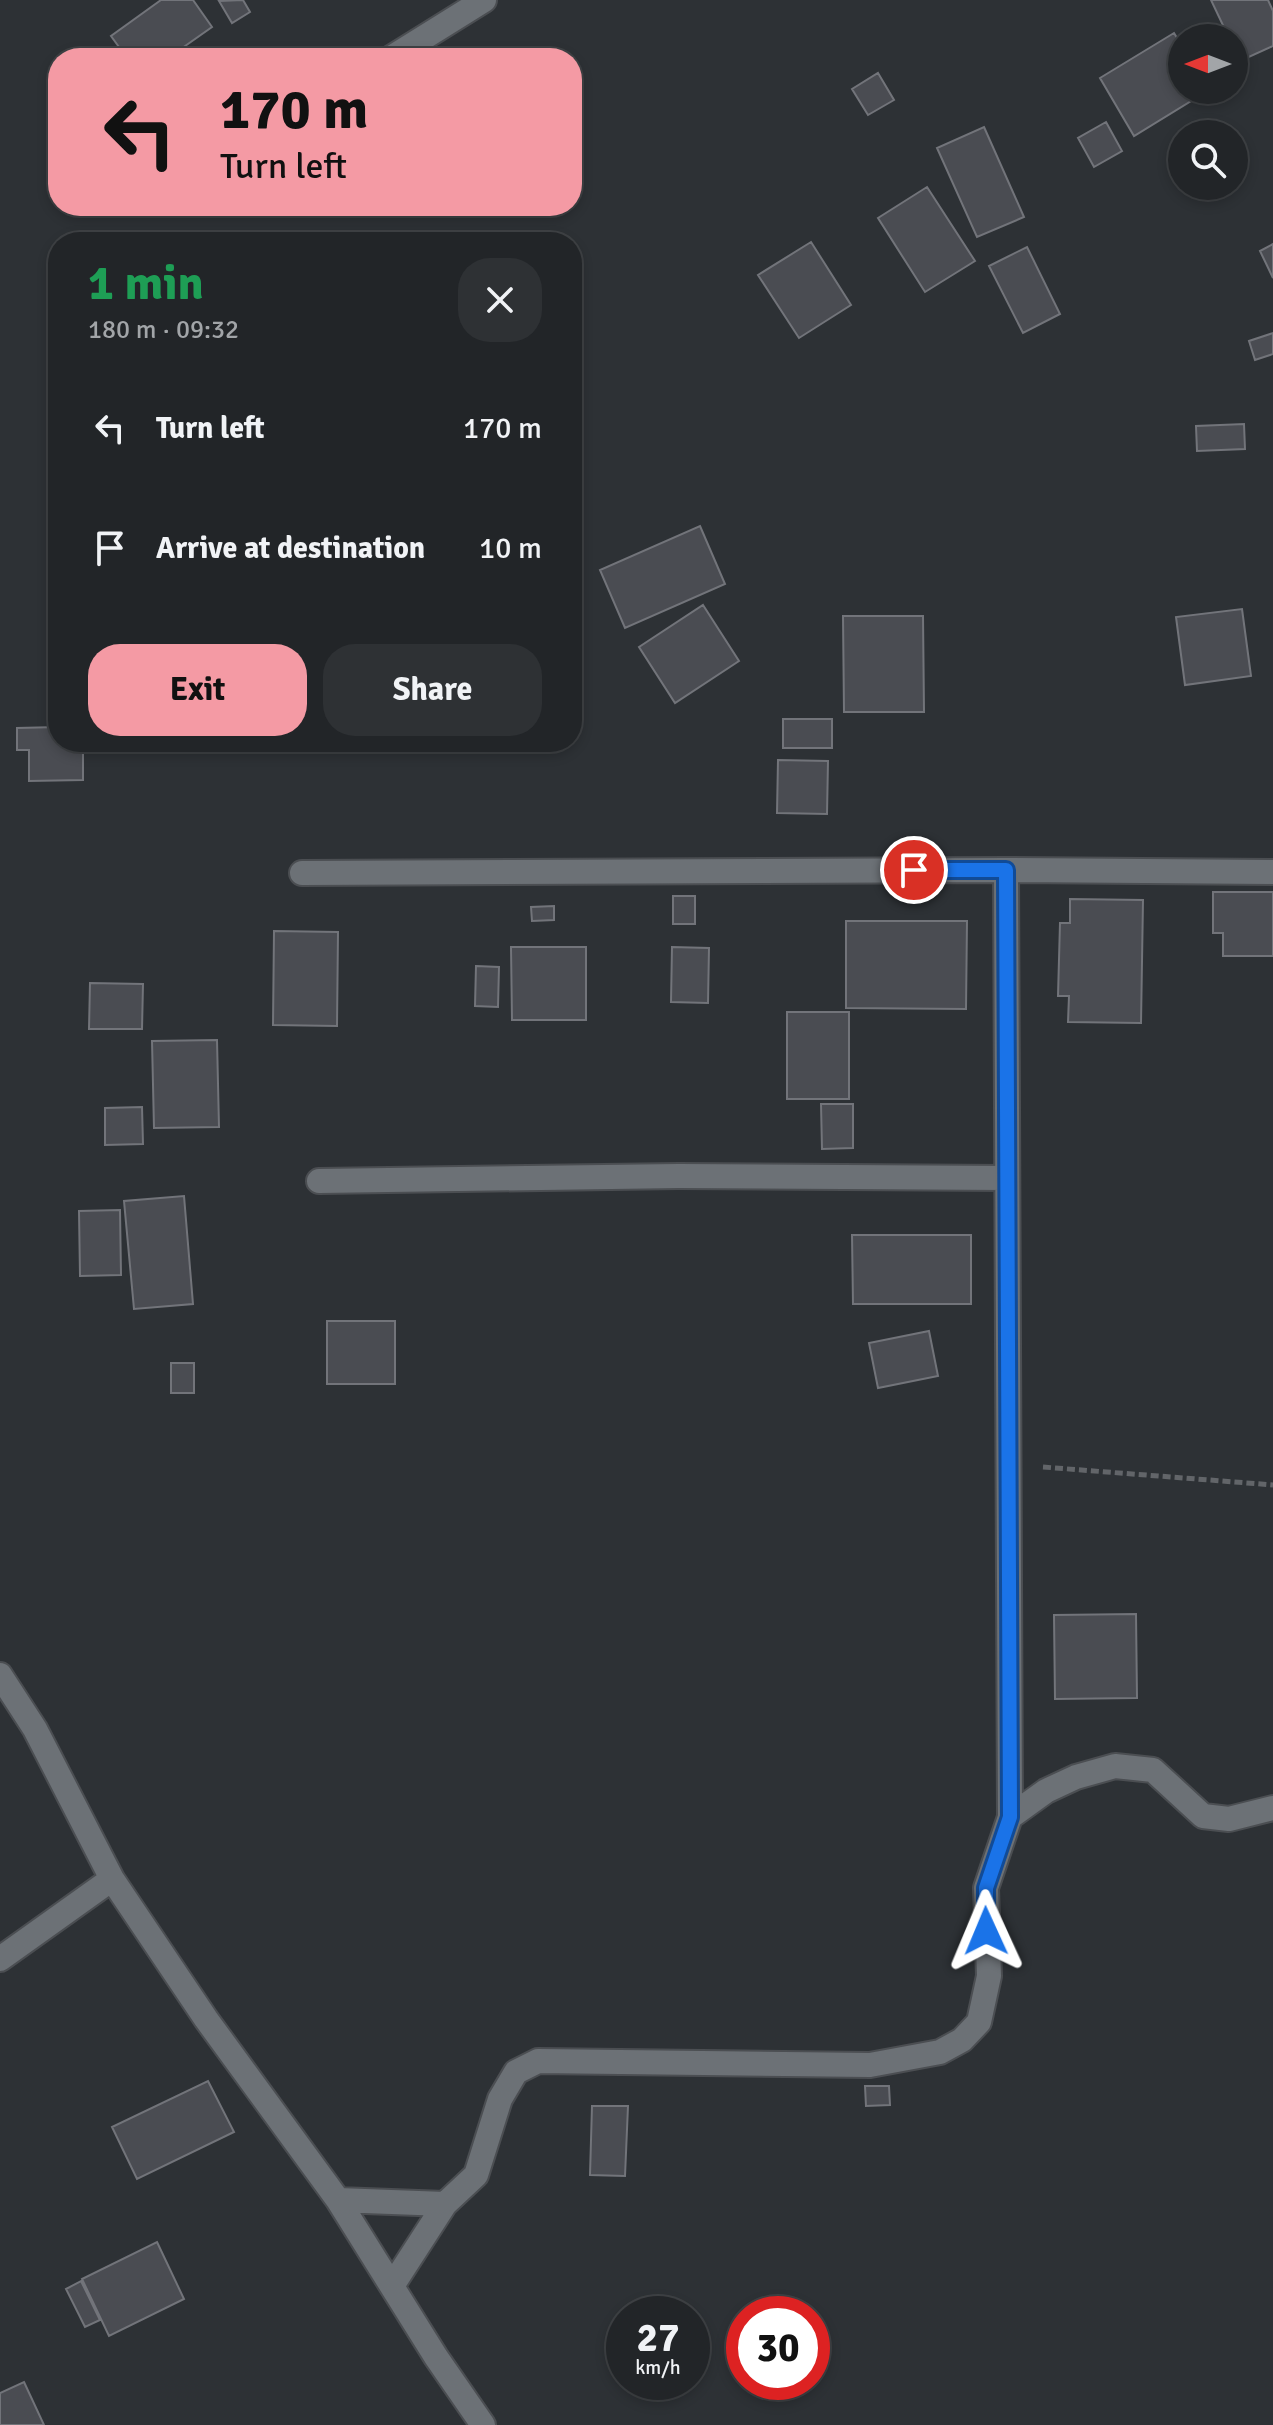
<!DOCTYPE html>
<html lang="en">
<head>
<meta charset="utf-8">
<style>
	:root { --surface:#222528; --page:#2e3134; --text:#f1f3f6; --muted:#a2a5a8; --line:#3f4245; --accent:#f49aa4 }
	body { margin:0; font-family:Signika,sans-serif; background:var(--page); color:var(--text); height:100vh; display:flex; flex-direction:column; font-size:30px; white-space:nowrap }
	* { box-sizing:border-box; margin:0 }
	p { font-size:26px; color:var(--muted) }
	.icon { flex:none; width:44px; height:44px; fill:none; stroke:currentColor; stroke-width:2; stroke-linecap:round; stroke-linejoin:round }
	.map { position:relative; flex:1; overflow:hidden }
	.drawer { position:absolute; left:48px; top:232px; width:534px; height:520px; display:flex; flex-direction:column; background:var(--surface); border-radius:32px; box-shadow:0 4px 12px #0003,0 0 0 2px var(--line) }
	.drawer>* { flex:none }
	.hud { position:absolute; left:48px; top:48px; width:534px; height:168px; border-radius:32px; box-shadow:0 4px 12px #0003,0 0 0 2px var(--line); background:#f49aa4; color:#111; overflow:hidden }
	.needle { width:52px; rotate:270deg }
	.fabs { position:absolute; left:1168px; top:24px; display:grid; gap:16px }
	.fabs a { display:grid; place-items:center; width:80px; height:80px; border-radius:50%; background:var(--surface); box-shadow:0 4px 12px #0003,0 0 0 2px var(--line); font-size:40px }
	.speed { position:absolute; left:606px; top:2296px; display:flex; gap:16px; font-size:40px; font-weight:700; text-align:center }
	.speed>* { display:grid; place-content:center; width:104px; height:104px; border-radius:50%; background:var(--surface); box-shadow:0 4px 12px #0003,0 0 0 2px var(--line); line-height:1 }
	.speed small { font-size:20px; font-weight:400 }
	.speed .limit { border:12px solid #d22; background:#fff; color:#111 }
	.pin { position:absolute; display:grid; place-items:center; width:68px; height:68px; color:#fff; margin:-34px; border:4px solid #fff; border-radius:50%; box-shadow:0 2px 8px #0007 }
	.me { position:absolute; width:88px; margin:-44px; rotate:359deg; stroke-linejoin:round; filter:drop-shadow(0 0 6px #0008) }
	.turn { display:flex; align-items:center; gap:28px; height:168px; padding:0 40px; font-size:36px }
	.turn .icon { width:104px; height:104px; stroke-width:2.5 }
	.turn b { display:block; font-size:56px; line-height:68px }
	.round { display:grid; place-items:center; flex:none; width:84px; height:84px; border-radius:32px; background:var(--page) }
	.overview { display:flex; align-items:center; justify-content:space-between; height:136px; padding:0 40px }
	h1 { font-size:48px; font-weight:800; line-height:60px; color:#1e9e55 }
	.primary-button { display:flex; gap:16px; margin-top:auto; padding:16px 40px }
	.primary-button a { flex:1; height:92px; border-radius:32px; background:var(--accent); color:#111; font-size:32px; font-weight:800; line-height:92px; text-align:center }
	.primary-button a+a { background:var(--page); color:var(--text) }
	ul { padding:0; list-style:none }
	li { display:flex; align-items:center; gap:24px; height:120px; padding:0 40px }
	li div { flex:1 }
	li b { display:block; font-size:30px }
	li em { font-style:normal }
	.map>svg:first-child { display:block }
	.building { fill:#4a4c52; stroke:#72747a; stroke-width:2 }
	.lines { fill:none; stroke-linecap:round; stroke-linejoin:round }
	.minor-casing { stroke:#4b4e52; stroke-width:28 }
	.path { stroke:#626569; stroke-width:5; stroke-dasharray:8 4; stroke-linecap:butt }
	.minor { stroke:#6c7176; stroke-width:24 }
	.route-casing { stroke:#114b97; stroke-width:20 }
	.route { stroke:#1a73e8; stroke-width:14 }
</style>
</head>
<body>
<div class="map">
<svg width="1273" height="2425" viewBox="0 0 1273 2425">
	<rect width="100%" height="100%" fill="#2d3135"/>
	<path class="building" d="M161,0H193L212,27L168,58H127L111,36Z
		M243,0L250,12L232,23L219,1Z
		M1211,0H1268L1273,11V46L1240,61L1234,49V38H1229Z
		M1174,33L1182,46V90H1209L1134,136L1100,78Z
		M878,73L894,100L868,115L852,89Z
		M1106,122L1122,151L1094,167L1078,138Z
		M984,127L1024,217L977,237L937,148Z
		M927,187L975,261L925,292L878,218Z
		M811,242L851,305L799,338L758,275Z
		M1273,244V278L1260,251Z
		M1027,247L1060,314L1023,333L989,266Z
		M1273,333V354L1255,360L1249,341Z
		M1244,424L1245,449L1197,451L1196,426Z
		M700,526L725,584L625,628L600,570Z
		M703,605L739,661L675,703L639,647Z
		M1242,609L1251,676L1185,685L1176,617Z
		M843,616H923L924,712H844Z
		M783,719H832V748H783Z
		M58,727V742H83V780L29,781V750H17V728Z
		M778,760L828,761L827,814L777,813Z
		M1213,892H1273V956H1223V933H1213Z
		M673,896H695V924H673Z
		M1070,899L1143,900L1141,1023L1068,1022L1069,996H1058L1060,923H1070Z
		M554,906V920L532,921L531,907Z
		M846,921H967L966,1009L846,1008Z
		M274,931L338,932L337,1026L273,1025Z
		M511,947H586V1020H512Z
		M672,947L709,948L708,1003L671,1002Z
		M476,966L499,967L498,1007L475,1006Z
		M90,983L143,984L142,1029H89Z
		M787,1012H849V1099H787Z
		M217,1040L219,1127L154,1128L152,1041Z
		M821,1104H853V1148L822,1149Z
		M142,1107L143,1144L105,1145V1108Z
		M184,1196L193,1304L134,1309L124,1201Z
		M120,1210L121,1275L80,1276L79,1211Z
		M852,1235H971V1304H853Z
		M327,1321H395V1384H327Z
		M929,1331L938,1376L878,1388L869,1343Z
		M171,1363H194V1393H171Z
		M1136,1614L1137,1698L1055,1699L1054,1615Z
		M208,2081L234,2132L137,2179L112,2127Z
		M865,2086H889L890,2105L866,2106Z
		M592,2106H628L625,2176L590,2175Z
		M157,2242L184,2299L109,2336L82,2279Z
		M81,2281L100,2320L85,2327L66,2289Z
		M24,2382L44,2425H0V2393Z"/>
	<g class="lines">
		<defs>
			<path id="minor" d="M391,58L484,0
				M302,873L1006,870L1273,872
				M319,1181L679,1176L1007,1178
				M0,1675L35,1729L112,1879L206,2019L338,2200L436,2357L483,2425
				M1010,1817L1046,1791L1076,1777L1115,1766L1153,1770L1203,1816L1229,1819L1273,1808
				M0,1959L112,1879
				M338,2200L445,2204
				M392,2286L445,2204L476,2175L500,2099L516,2072L538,2061L870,2065L940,2052L962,2040L979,2022L989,1976L986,1888L1010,1817L1006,870"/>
		</defs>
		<use href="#minor" class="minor-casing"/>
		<path class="path" d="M1043,1467L1273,1485"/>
		<use href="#minor" class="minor"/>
	</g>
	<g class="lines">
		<defs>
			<path id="route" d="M914,870H1006L1010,1817L986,1888V1931"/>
		</defs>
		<use href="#route" class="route-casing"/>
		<use href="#route" class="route"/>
	</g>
</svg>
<div class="fabs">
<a><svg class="needle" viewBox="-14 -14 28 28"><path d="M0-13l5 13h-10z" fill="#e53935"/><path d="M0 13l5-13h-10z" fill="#a2a5a8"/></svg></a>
<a><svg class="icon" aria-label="search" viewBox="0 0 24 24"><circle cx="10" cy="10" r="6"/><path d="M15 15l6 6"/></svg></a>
</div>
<div class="speed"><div>27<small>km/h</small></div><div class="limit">30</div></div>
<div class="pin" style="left:914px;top:870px;background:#d93025"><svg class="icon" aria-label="arrive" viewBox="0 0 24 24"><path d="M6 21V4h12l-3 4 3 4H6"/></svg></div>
<svg class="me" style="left:986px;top:1931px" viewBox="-20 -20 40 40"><path d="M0-17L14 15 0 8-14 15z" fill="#1a73e8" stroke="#fff" stroke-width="4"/></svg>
<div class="hud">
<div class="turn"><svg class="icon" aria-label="left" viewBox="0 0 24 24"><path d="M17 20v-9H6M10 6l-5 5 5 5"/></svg><div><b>170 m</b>Turn left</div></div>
</div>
<section class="drawer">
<div class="overview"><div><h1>1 min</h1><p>180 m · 09:32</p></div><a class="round"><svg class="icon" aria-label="close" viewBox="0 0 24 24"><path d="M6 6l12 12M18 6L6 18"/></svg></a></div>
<ul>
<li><svg class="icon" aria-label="left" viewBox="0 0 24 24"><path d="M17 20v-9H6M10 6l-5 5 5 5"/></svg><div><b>Turn left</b></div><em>170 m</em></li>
<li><svg class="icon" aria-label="arrive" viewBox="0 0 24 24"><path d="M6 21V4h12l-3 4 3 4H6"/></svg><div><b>Arrive at destination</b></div><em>10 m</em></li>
</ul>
<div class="primary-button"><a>Exit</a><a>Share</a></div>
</section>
</div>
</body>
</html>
